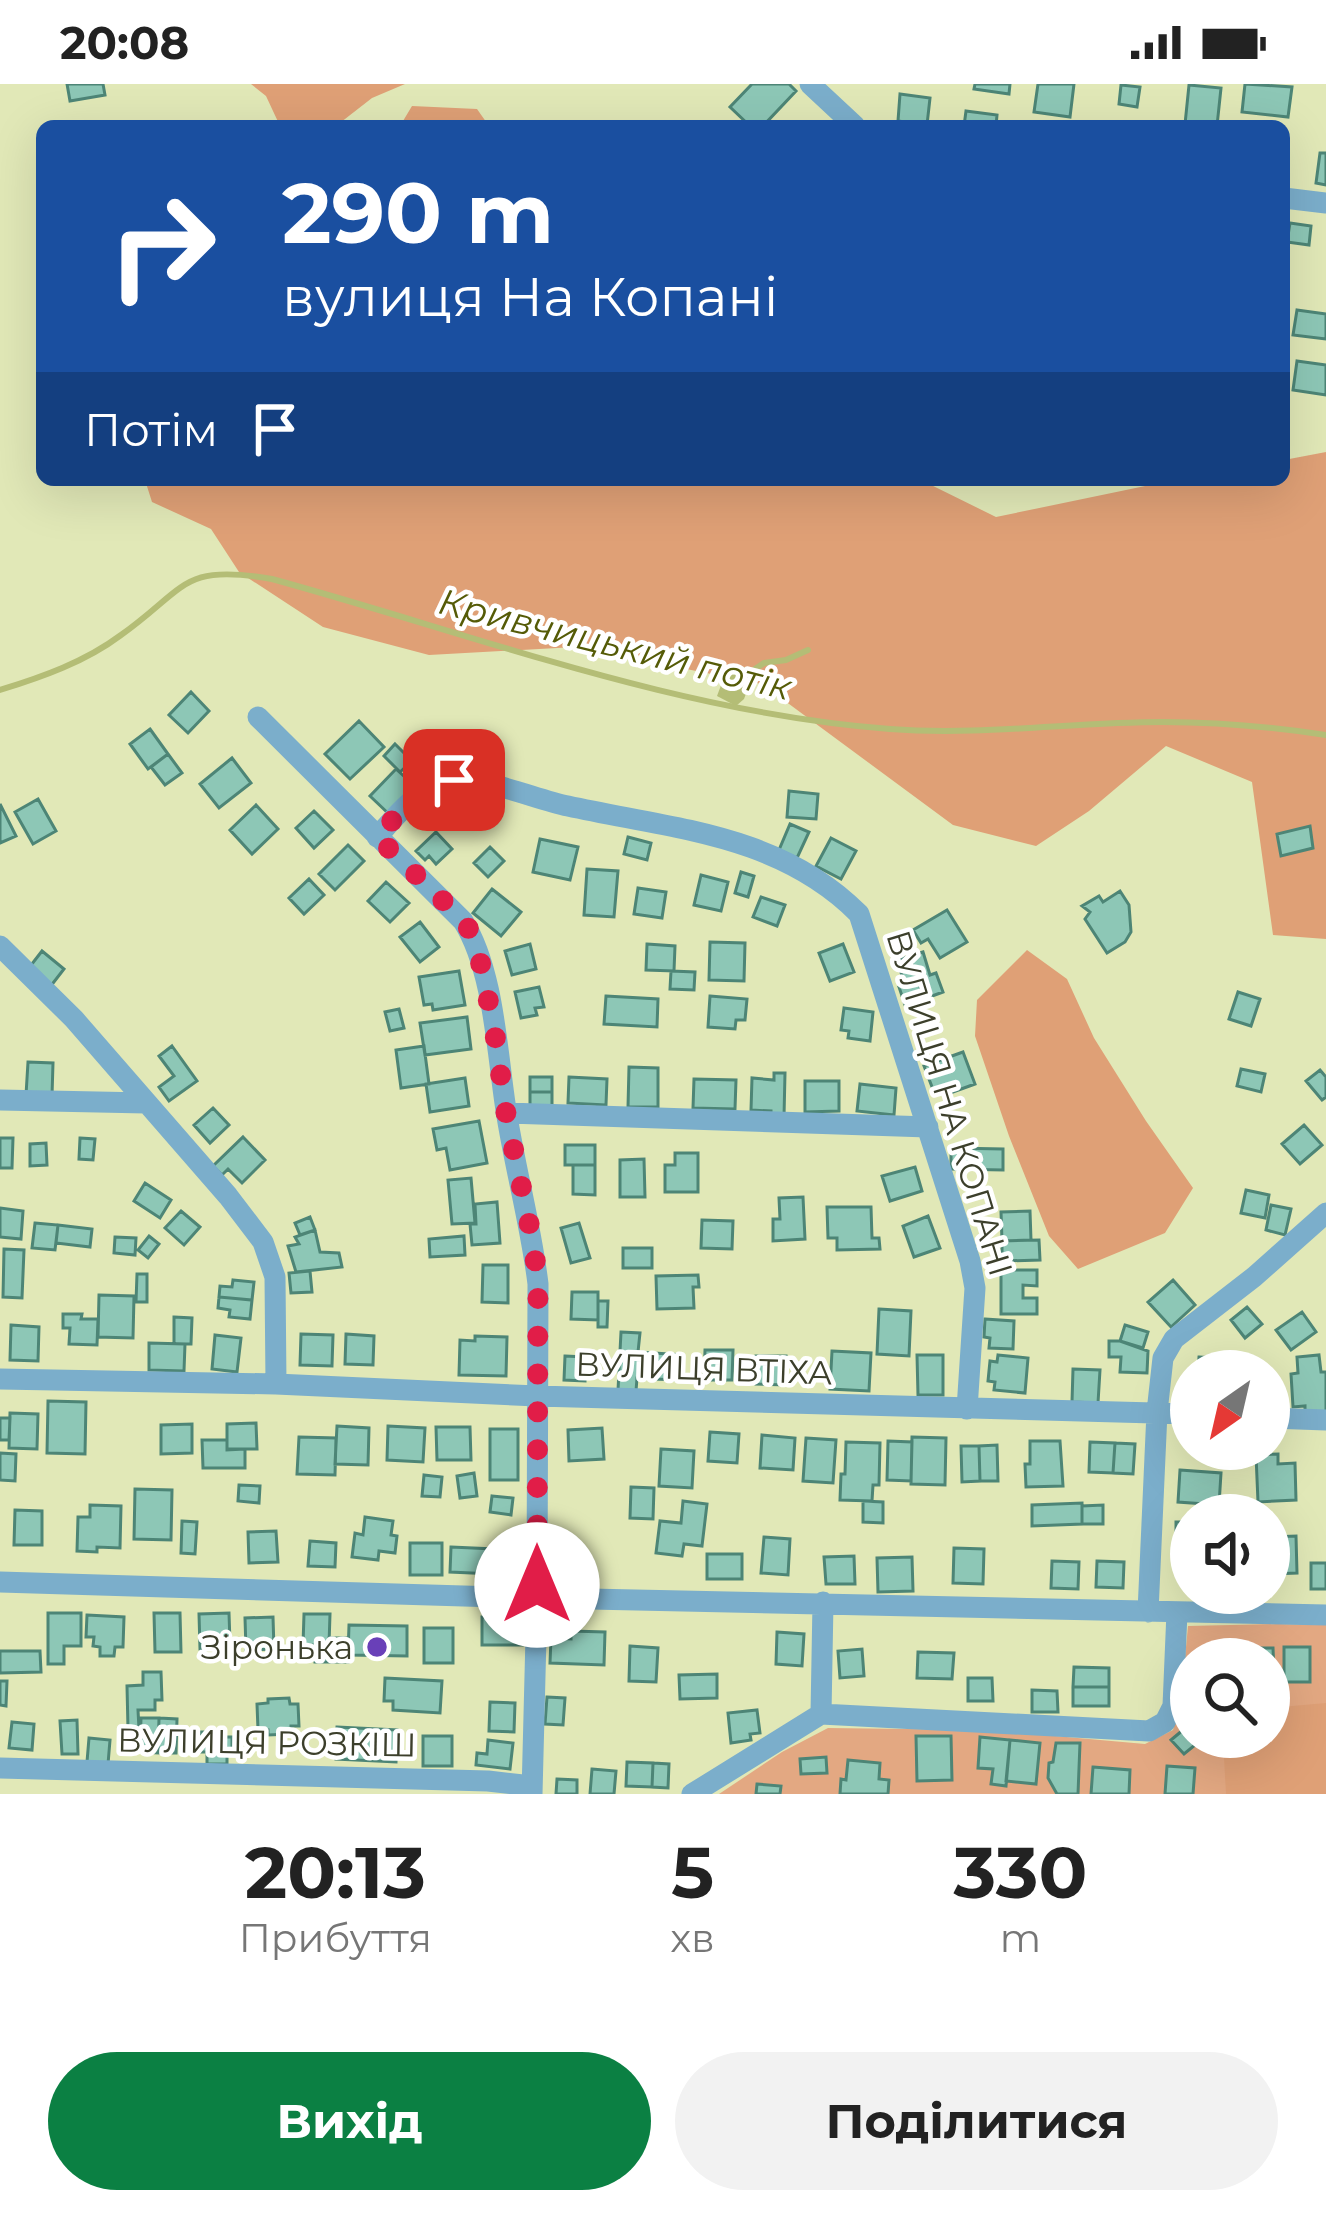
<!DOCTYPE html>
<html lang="uk">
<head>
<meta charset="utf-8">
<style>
	:root { --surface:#fff; --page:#f2f2f2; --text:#222; --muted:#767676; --accent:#0b8043 }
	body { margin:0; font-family:Montserrat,sans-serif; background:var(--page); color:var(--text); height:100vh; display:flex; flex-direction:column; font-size:45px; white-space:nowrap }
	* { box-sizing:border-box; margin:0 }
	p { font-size:39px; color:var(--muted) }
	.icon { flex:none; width:66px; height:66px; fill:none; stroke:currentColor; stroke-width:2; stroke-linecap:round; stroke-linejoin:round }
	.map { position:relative; height:1710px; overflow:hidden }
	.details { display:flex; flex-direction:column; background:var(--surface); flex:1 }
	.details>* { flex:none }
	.hud { position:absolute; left:36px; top:36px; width:1254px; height:366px; border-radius:18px; box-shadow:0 12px 48px #0002; background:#1a4fa0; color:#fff; overflow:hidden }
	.needle { width:78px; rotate:214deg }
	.controls { position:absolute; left:1170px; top:1266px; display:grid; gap:24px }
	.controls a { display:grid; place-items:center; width:120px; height:120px; border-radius:50%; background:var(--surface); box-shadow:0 12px 48px #0002; font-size:60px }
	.pin { position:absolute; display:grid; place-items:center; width:102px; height:102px; color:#fff; margin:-51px; border-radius:24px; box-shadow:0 6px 18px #0006 }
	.me { position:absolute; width:132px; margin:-66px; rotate:0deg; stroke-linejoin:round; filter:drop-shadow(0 0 9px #0008) }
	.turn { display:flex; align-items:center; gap:42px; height:252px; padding:0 48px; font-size:54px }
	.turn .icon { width:156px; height:156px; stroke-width:2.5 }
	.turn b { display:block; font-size:84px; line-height:102px }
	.then { display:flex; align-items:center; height:114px; padding:0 48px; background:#0003; gap:24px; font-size:45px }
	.eta { display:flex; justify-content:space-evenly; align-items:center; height:204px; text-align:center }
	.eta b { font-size:72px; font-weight:700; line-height:84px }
	.action { display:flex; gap:24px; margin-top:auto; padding:24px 48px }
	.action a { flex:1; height:138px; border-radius:72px; background:var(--accent); color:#fff; font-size:48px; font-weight:700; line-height:138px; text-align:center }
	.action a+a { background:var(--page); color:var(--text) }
	.status { display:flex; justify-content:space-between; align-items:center; height:84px; padding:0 60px; background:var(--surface); direction:ltr }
	.status svg { height:33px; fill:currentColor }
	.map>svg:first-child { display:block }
	.green { fill:#e3a882; fill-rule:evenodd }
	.forest { fill:#dfa076 }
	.water { fill:#b4bd76 }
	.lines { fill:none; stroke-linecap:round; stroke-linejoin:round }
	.stream { stroke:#b4bd76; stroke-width:6 }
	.building { fill:#8dc7b6; stroke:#4d8576; stroke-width:3 }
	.street { stroke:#7baecb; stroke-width:21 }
	.route { stroke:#e11d48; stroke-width:21; stroke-dasharray:0 37.8 }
	.poi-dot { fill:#6940b8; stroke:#fff; stroke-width:4.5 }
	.labels { text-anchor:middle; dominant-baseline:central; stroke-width:9; stroke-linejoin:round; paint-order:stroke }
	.street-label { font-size:33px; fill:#3c3f2b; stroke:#fff }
	.poi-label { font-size:33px; fill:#3c3f2b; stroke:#fff; text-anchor:end }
	.water-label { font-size:36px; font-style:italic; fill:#555b07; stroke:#fff }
</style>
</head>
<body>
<div class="status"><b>20:08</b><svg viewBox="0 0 49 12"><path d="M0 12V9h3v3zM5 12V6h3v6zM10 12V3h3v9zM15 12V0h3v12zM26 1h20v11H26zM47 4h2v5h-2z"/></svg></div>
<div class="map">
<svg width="1326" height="1710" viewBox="0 0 1326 1710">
	<rect width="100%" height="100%" fill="#e1e8b7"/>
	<path class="green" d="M1277,1540L1326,1541V1710H719L782,1668L828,1644L987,1646L1145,1660L1173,1646L1181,1617L1188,1542ZM1191,1575H1269V1653H1191Z"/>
	<path class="forest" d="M251,0H405L372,14L336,42H280L266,12Z
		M412,22L477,25L489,42H400Z
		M1326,368V855L1273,851L1252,698L1166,662L1089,727L1036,762L953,741L762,600L575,563L429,571L323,543L239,488L211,445L152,418L145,396H921L996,433L1174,396H1284V376Z
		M1027,866L1067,895L1094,954L1146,1037L1193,1104L1165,1149L1078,1185L1049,1152L1009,1052L975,952L977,916Z
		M1326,1619V1710H1226L1224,1674L1236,1653H1269V1624Z"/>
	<path class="water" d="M743,583L755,585L744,615L736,622L717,612L723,596Z"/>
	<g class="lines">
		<path class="stream" d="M755,585L764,579L786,576L808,566
			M0,606C42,593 85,578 121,551C187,504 181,479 272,495C476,551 678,629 890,645C981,652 1072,638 1163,638C1217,638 1273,643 1326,651"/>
	</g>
	<path class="building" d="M67,0H103L105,11L70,17Z
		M752,0H789L796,7L763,42H750L730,23Z
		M975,0H1010L1009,10L974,5Z
		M1038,0H1074L1070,33L1034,28Z
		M1245,0L1292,3L1288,33L1242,28Z
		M1121,1L1140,3L1137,23L1119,20Z
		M1189,1L1221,4L1217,42L1185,40Z
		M900,10L930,14L927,41L898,37Z
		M966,27L997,31L996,42H964Z
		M1320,69H1326V101L1316,99Z
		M1290,139L1311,142L1309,161L1287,158Z
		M1297,226L1326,230V255L1293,251Z
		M1297,277L1326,281V311L1293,306Z
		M191,608L209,627L188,649L169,631Z
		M359,637L384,663L350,695L325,670Z
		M150,645L168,670L148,685L130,660Z
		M395,660L412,677L400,688L384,672Z
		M168,670L182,689L165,701L151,683Z
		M431,672L439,682L420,698L412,687Z
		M232,674L251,699L219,724L200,700Z
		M396,685L418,705L391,732L370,712Z
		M789,707L818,710L816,735L787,733Z
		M38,715L56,747L33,760L15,728Z
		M0,720L16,752L0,759Z
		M256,721L278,745L252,770L230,746Z
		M314,727L333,746L314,764L296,744Z
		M790,740L809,748L797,774L779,766Z
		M1310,742L1313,764L1281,772L1277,750Z
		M436,748L452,765L436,780L429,772L425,776L416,767Z
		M628,753L651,759L647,776L624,770Z
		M831,754L856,767L841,795L816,782Z
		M540,755L578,763L570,796L533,788Z
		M348,761L364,777L335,806L319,790Z
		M490,763L504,777L488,793L474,779Z
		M587,785L618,787L614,833L584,831Z
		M741,788L754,792L748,813L735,809Z
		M701,791L728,798L721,827L694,821Z
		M309,795L324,811L304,830L289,814Z
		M386,798L409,819L390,838L368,817Z
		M638,804L666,808L662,834L634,830Z
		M492,805L521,828L501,852L473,829Z
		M1120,807L1129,821L1131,848L1125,858L1107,869L1085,835L1090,828L1082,822L1099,812L1103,818Z
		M761,813L785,821L777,842L753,833Z
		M947,826L967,858L940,874L928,855L921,859L913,846Z
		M420,838L439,863L420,878L400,853Z
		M710,858L745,859L744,897L709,896Z
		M530,860L536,885L512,891L505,867Z
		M647,860L675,862L674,887L646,886Z
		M843,860L854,888L830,897L819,869Z
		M42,867L64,885L50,903L28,885Z
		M923,868L930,891L936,889L943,908L924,915L910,872Z
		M910,872L924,915L905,921L899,903L905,901L897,876Z
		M459,887L465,921L433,926L432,920L424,921L419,893Z
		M671,887L695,888L694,906L670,905Z
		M539,903L544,923L535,924L537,931L521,934L515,908Z
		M1238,908L1260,915L1251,942L1229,935Z
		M606,912L658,915L657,943L604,940Z
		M710,912L747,915L745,936H736L735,945L708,943Z
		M844,924L873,928L870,957L848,954L849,947L841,946Z
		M399,925L404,944L390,947L385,928Z
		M467,933L471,965L425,971L420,939Z
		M172,962L197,997L169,1017L159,1003L174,992L159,972Z
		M424,962L429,1000L401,1004L396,966Z
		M963,968L975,1000L953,1008L951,1002L934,1008L924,982Z
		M28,978L53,979L52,1012L26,1011Z
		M629,983L658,984V1023H628Z
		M1241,985L1265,990L1261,1008L1237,1002Z
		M1320,986L1326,993V1013L1322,1016L1306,997Z
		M774,989H785L784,1033H771V1027L751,1026L752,994L774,996Z
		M530,993H552V1008H530Z
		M569,993L607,995L606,1021L568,1019Z
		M465,994L469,1022L430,1028L426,1000Z
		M694,995L736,996L735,1025L693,1024Z
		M805,997H839V1027L805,1028Z
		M860,1000L896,1004L894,1031L857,1027Z
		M530,1008H552V1023H530Z
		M213,1024L229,1041L210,1059L194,1041Z
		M479,1037L487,1079L450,1086L446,1064L437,1066L433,1045Z
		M1304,1041L1322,1061L1300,1080L1282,1060Z
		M243,1053L265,1076L242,1099L228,1085L222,1091L213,1082Z
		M0,1054H13L12,1084H0Z
		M80,1054L95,1055L93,1076L79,1075Z
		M46,1059L47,1081L30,1082V1060Z
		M565,1061H595V1081H565Z
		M951,1064L1003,1065V1086L951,1085Z
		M675,1069H698V1108H665V1081H675Z
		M644,1075L645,1113H620V1076Z
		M573,1081H595V1111L573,1110Z
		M915,1083L922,1107L890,1117L882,1092Z
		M471,1094L475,1139L452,1140L448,1096Z
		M145,1099L171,1116L160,1134L134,1117Z
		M1246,1106L1269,1111L1265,1134L1241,1129Z
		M803,1113L805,1155L773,1157V1135H780L779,1114Z
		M497,1118L500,1159L472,1161L470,1140H476L475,1120Z
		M1271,1121L1291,1125L1285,1151L1266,1146Z
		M827,1123H871L872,1154H879L880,1165L837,1166V1154H828Z
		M0,1124L23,1127L21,1155L0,1153Z
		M181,1127L200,1143L184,1161L165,1144Z
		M1030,1127L1031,1156L1002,1157L1001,1128Z
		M928,1132L940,1164L914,1173L903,1142Z
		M310,1133L315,1146L300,1151L295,1139Z
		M702,1136L733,1137L732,1165L701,1164Z
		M35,1139L58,1141L55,1166L32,1164Z
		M579,1139L590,1174L571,1179L561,1144Z
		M58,1141L92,1145L90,1163L56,1159Z
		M315,1146L320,1168L339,1169L342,1183L296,1188L288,1162L299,1160L295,1153Z
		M149,1152L159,1160L148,1174L138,1166Z
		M464,1152L465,1171L430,1173L429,1155Z
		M115,1153L136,1154L135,1171L114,1169Z
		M1039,1156L1040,1176L1002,1177V1157Z
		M623,1164H652V1184H623Z
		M4,1165L24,1166L22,1214L3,1213Z
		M483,1181H508V1219L482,1218Z
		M1001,1186H1037V1202L1023,1201V1214H1037V1230H1001Z
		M310,1187L312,1208L291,1209L289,1189Z
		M137,1190H147V1218H136Z
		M698,1191L699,1203H693L694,1224L657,1225L656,1192Z
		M233,1196L254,1198L252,1216L219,1213L220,1202L232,1203Z
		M1173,1196L1195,1221L1171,1243L1148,1218Z
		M572,1208H598V1236L571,1235Z
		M99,1211L134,1212L133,1254L98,1253Z
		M219,1213L252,1216L250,1235L229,1233L230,1226L218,1224Z
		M598,1217H608L607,1243H598Z
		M1247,1223L1262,1240L1245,1254L1231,1236Z
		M879,1225L911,1227L909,1272L877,1270Z
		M1302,1228L1316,1248L1291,1266L1276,1246Z
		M63,1230H82L81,1235H98L97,1261L69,1260L70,1244H63Z
		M174,1233L192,1234L191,1260H174Z
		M985,1235L1014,1237L1013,1265L989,1264L990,1254L984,1253Z
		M11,1241L39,1243L38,1277L10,1276Z
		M1125,1241L1148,1248L1143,1264L1120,1257Z
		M621,1248L640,1249L638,1268L654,1269L653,1295L637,1294L636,1307L618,1306Z
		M301,1250L333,1251L332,1282L300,1281Z
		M346,1250L374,1252L373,1281L345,1280Z
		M215,1251L241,1254L237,1288L212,1285Z
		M475,1252L507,1253L506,1292L459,1291L460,1256L475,1257Z
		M1109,1257H1120L1148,1267L1147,1289L1120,1288L1121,1273H1109Z
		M149,1259L185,1260L184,1287L149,1286Z
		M705,1266H733L732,1296H704Z
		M832,1267L871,1269L869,1307L830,1305Z
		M654,1269L683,1271L681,1296L653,1295Z
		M917,1271H943V1311H918Z
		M998,1271L1028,1274L1025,1309L994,1306L995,1298L988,1297L990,1277L997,1278Z
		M1319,1271L1321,1288H1326V1328L1305,1329V1322L1293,1323L1291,1290L1298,1289L1297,1273Z
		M565,1272L585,1273V1297L564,1296Z
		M756,1272H786V1301L756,1300Z
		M1199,1273L1252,1276V1287H1198Z
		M1073,1285L1100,1286L1098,1319L1072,1318Z
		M48,1317L86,1318L85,1370L47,1369Z
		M10,1329L38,1330L37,1365L9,1364Z
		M0,1334H10L9,1356H0Z
		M256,1339L257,1365H227V1340Z
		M192,1340V1369L161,1370V1341Z
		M337,1342L369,1344L368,1381L335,1380Z
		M388,1342L425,1344L423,1378L387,1376Z
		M436,1343H470L471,1376H437Z
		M602,1344L604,1375L569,1377L568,1346Z
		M490,1345H518V1396H490Z
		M710,1348L739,1350L737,1379L708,1377Z
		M762,1351L795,1354L793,1386L760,1384Z
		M299,1353L336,1354L335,1391L297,1390Z
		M912,1353L946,1354L945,1401L911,1400Z
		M806,1354L836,1356L833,1399L803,1397Z
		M202,1356H227V1366L245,1365V1384H203Z
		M888,1357L912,1358L911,1397L887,1396Z
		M1030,1357H1060L1063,1402L1026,1403L1025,1380H1030Z
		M846,1358L880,1359L879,1401H873L872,1417L840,1416L841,1390H845Z
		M1090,1358L1115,1359L1113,1389L1089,1388Z
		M1115,1359L1135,1360L1133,1390L1113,1389Z
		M997,1361L998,1397H980L979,1362Z
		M961,1362H979L980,1397L962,1398Z
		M661,1365L694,1367L692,1404L659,1402Z
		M0,1369L16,1370L15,1397L0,1396Z
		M1278,1370V1380L1295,1379L1296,1416L1258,1418L1256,1371Z
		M1180,1386L1221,1389L1219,1421L1178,1418Z
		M474,1389L477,1412L460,1414L457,1392Z
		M424,1391L442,1393L440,1413L422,1412Z
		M239,1401L260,1402L259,1419L238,1417Z
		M631,1403L654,1404L653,1435L630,1434Z
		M135,1405L172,1406L171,1456L134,1455Z
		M492,1412L513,1414L511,1431L490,1428Z
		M683,1417L707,1420L702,1462L684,1460L682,1472L656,1469L660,1437L681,1439Z
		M863,1417L883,1418V1439L863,1438Z
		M1082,1419V1440L1032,1442V1421Z
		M90,1421L121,1422L120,1464L97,1463V1468L77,1467L78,1433H90Z
		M1103,1421V1440H1082V1422Z
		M15,1426L42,1427V1461H14Z
		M365,1433L393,1437L391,1451L397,1452L395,1469L379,1467L378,1476L352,1473L355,1449L363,1451Z
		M182,1437L197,1438L195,1470L181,1469Z
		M1176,1438H1191V1470H1176Z
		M276,1447L278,1478L249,1479L248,1448Z
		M1296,1452L1297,1489L1272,1490L1271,1453Z
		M764,1453L790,1455L788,1491L761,1489Z
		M310,1457L336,1459L335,1483L308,1482Z
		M410,1459H442V1491H410Z
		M494,1462L520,1464L518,1488L510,1494L494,1493Z
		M451,1463L494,1465L493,1490L450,1488Z
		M954,1464L984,1465L983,1500L953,1499Z
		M707,1470H742V1495H707Z
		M854,1472L855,1500H826L824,1473Z
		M912,1473L913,1507L878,1508L877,1474Z
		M1052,1477L1079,1478L1078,1505L1051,1504Z
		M1097,1477L1124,1478L1123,1504L1096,1503Z
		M1311,1479H1326V1505H1311Z
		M48,1529H81V1562H64V1580H48Z
		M154,1529H180L181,1568H155Z
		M229,1529L230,1559H220L221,1565H200L199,1530Z
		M304,1530H330L329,1561H303Z
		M87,1531L124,1533L123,1563H115L114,1572H100V1563L93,1562L94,1553H86Z
		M273,1533L274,1565L246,1566L245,1534Z
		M482,1533H522L523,1561H482Z
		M349,1541L407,1542V1572L348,1571Z
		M424,1544H453V1579H424Z
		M571,1547L605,1548L604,1581L550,1579L551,1554L571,1555Z
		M777,1548L804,1550L802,1582L776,1580Z
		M329,1554H348V1578H315V1561H329Z
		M630,1562L658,1564L656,1598L629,1597Z
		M1284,1563H1310V1598H1284Z
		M1248,1564H1273L1274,1589H1269V1575H1248Z
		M862,1565L864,1592L840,1594L838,1567Z
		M0,1567H40L41,1588L0,1589Z
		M918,1568L954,1569L952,1595L917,1594Z
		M1074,1583L1109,1584V1603H1073Z
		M143,1588H161L162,1616H155V1626H138L139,1645H128L127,1602L143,1601Z
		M717,1590V1614L680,1615L679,1591Z
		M385,1594L442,1597L440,1629L393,1626V1617H384Z
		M968,1594H992L993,1617H968Z
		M0,1597H7L6,1622L0,1621Z
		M1073,1603H1109V1622H1073Z
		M1032,1606L1057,1607L1058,1628H1032Z
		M547,1613L565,1614L563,1641L545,1640Z
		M289,1614L290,1620H298L299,1642H291V1650L268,1651V1646H258L257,1620L268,1619V1615Z
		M490,1618L515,1619L514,1648L489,1647Z
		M757,1626L760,1649L750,1650L751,1656L731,1659L728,1629Z
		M141,1634H159L158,1669L140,1668Z
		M159,1634L177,1635L176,1669H158Z
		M77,1636L78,1670H62L60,1637Z
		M12,1638L34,1640L32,1666L9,1664Z
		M337,1643L397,1646L396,1678L336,1675Z
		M1183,1646L1195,1661L1184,1670L1171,1656Z
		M200,1648H217V1668H200Z
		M423,1652H452V1682H423Z
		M916,1652H951L952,1696L917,1697Z
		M217,1653H232V1669H227V1680H207V1668H217Z
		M980,1653L1010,1656L1006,1702L991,1700L993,1685L978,1684Z
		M89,1654L110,1656L108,1680L87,1678Z
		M488,1656L513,1659L510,1685L476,1681L477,1669L487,1670Z
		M1010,1656L1040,1659L1036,1700L1006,1697Z
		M1056,1659H1080L1078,1710H1057L1048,1694L1049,1679L1053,1678Z
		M826,1673L827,1689L801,1690L800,1675Z
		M848,1676L880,1679L879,1695L889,1696L888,1710H840L841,1695L846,1696Z
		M627,1678L653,1679L652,1703L626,1702Z
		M653,1679L669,1680L668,1704L652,1703Z
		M1167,1682L1195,1684L1193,1710H1165Z
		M1093,1683L1130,1686L1129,1710H1091Z
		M592,1685L616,1687L614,1710H590Z
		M557,1695L577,1696V1710H556Z
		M757,1700L781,1702L780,1710H756Z"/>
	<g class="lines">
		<path class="street" d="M810,0L855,42
			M1284,114L1326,119
			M258,633L463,837C494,886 497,969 506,1026C515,1085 531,1141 538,1200L537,1513L532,1710
			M377,753C396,732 420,701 450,697C484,692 534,715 568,722C672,745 780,750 859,830L970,1177L975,1204L967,1325
			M0,862L74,935L228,1112L263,1158L275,1193L276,1300
			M0,1016L146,1019
			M506,1029L928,1043
			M0,1295L276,1300L537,1312L1191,1330
			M1269,1334L1326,1336
			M0,1498L497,1513L1326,1531
			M1148,1528L1157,1328L1163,1274L1174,1255L1254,1193L1326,1129
			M821,1630L823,1518
			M0,1684L488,1697L532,1702
			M692,1710L821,1630L1149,1647L1165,1638L1173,1622L1177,1528"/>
	</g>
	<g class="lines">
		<path class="route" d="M454,696C421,704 399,729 377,753L464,837L476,857L494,944L506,1029L533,1158L538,1200L537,1501"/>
	</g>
	<circle class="poi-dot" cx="377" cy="1563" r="12"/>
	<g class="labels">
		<g class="street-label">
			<text transform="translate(950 1019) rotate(73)">ВУЛИЦЯ НА КОПАНІ</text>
			<text transform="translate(704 1284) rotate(2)">ВУЛИЦЯ ВТІХА</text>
			<text transform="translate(267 1658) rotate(1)">ВУЛИЦЯ РОЗКІШ</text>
		</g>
		<g class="poi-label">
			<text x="353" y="1563">Зіронька</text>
		</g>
		<g class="water-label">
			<text transform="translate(615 560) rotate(14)">Кривчицький потік</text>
		</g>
	</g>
</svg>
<div class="controls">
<a><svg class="needle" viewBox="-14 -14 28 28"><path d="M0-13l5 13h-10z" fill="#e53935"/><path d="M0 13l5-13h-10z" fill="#767676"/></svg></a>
<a><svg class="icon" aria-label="sound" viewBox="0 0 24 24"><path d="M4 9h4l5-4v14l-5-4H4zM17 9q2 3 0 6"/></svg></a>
<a><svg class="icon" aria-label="search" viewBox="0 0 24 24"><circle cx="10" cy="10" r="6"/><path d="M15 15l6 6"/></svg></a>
</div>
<div class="pin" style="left:454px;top:696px;background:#d93025"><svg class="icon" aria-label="arrive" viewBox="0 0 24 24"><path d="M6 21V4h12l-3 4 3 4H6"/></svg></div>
<svg class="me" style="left:537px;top:1501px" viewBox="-20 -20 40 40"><circle r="19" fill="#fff"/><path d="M0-13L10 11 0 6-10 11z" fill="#e11d48"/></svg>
<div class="hud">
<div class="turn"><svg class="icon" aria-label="right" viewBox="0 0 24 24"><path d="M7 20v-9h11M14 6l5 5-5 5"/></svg><div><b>290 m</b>вулиця На Копані</div></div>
<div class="then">Потім<svg class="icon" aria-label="arrive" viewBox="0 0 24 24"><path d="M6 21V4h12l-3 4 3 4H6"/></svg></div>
</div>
</div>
<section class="details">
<div class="eta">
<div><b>20:13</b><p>Прибуття</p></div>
<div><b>5</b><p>хв</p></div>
<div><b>330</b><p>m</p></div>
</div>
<div class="action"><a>Вихід</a><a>Поділитися</a></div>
</section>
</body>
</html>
